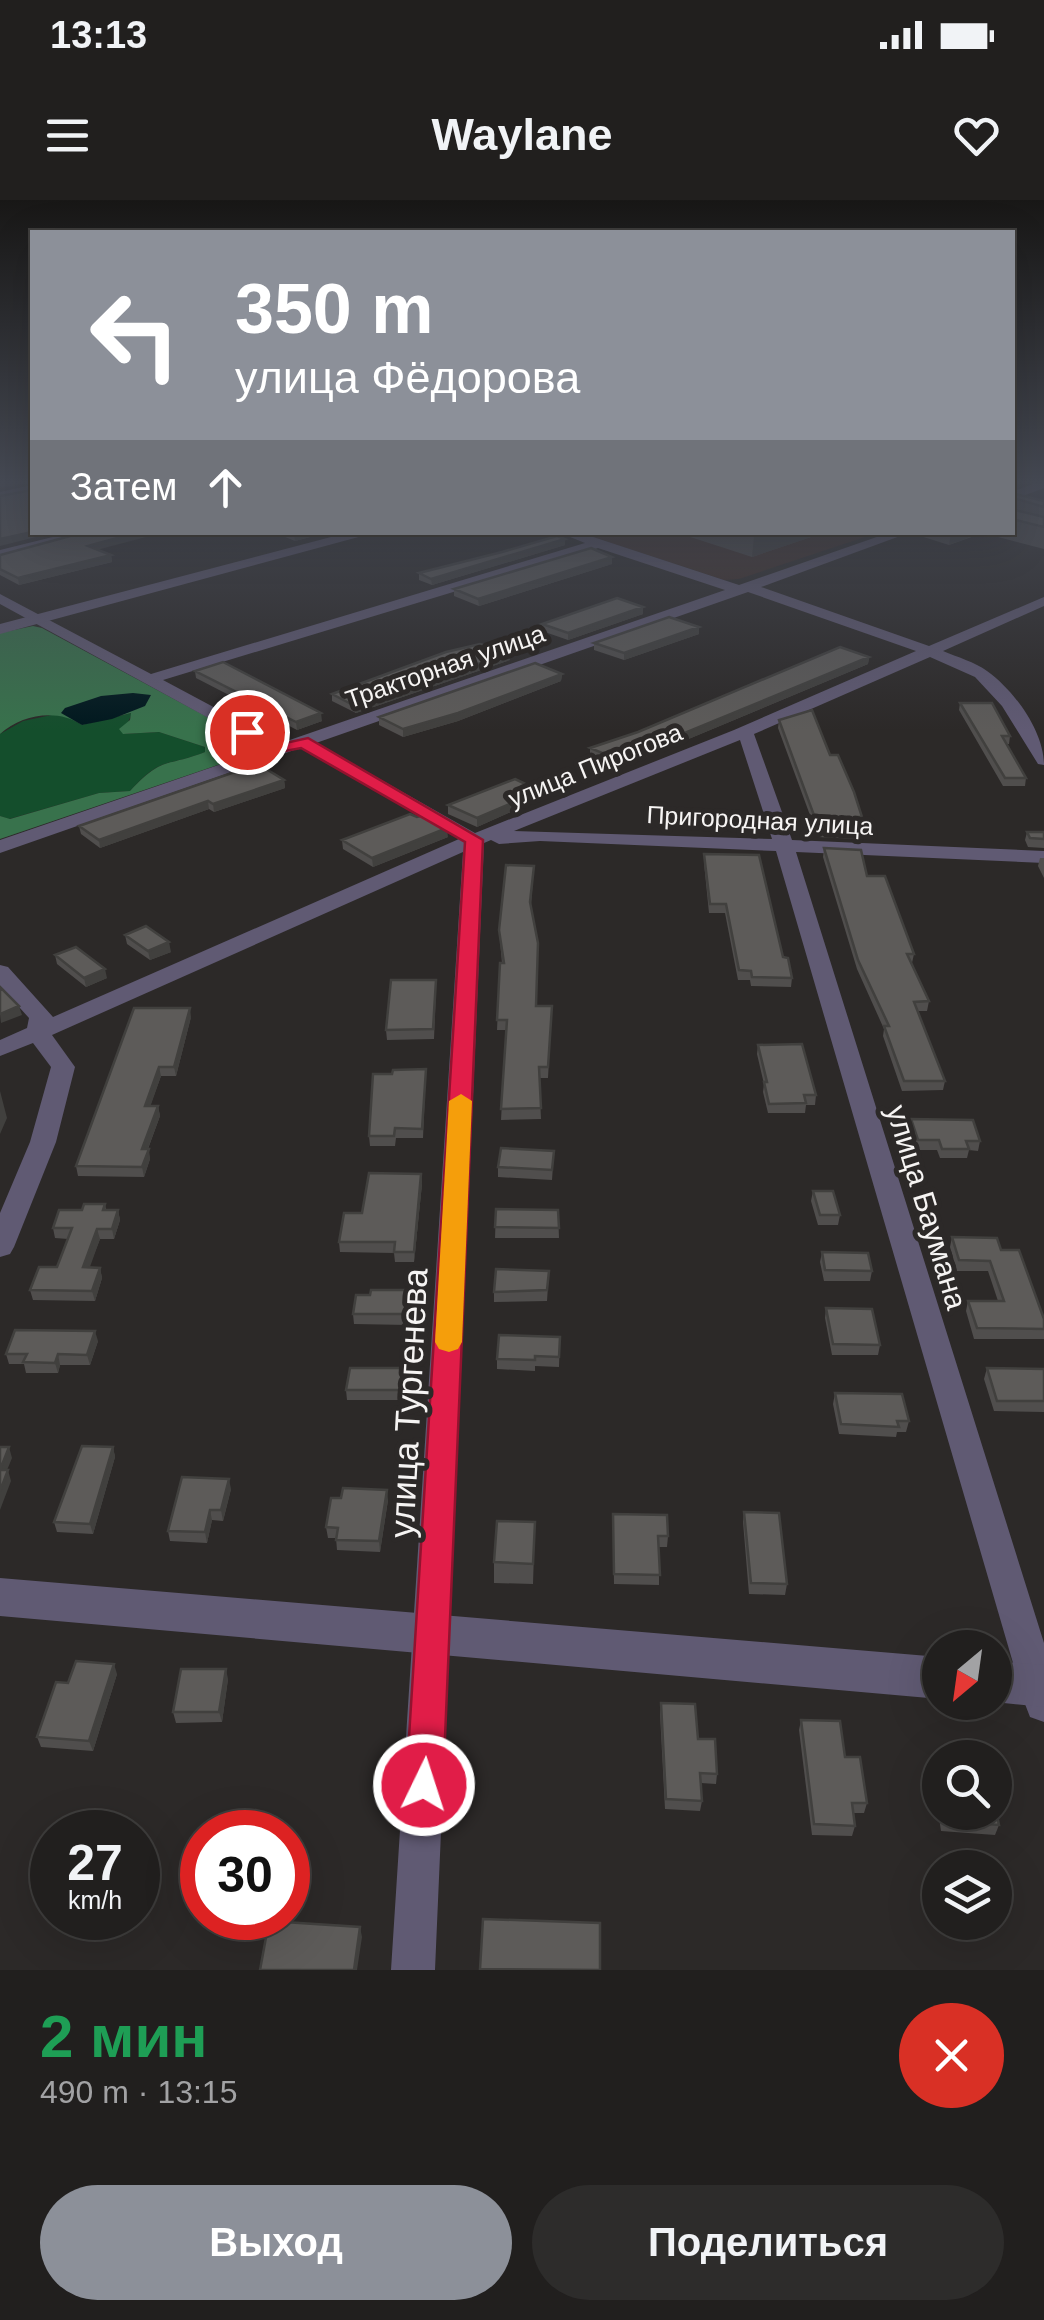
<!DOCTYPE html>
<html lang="ru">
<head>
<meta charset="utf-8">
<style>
	:root { --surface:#211f1e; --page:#2d2c2b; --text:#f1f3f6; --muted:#a2a2a4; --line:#3e3d3c; --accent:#8c9099 }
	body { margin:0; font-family:Arial,sans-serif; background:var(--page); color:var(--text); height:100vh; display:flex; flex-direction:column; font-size:38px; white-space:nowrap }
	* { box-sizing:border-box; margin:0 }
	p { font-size:32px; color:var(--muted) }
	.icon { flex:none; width:55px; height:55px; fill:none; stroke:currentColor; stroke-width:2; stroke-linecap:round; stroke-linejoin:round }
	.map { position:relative; height:1770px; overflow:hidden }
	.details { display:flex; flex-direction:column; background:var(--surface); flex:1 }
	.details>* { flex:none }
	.top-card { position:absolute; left:30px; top:30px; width:985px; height:305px; border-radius:0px; box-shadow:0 10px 40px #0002,0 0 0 2px var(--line); background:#8c9099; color:#fff; overflow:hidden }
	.needle { width:65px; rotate:209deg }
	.buttons { position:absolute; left:922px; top:1430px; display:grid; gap:20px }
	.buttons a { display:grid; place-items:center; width:90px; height:90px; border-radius:50%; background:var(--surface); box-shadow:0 10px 40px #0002,0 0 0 2px var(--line); font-size:50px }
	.speed { position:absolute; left:30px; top:1610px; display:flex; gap:20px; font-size:50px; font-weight:700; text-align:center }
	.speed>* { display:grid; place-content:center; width:130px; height:130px; border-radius:50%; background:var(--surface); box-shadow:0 10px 40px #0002,0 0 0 2px var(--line); line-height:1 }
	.speed small { font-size:25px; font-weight:400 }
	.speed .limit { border:15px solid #d22; background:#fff; color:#111 }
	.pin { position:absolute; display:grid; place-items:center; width:85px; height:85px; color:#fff; margin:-42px; border:5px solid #fff; border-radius:50%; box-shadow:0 2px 10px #0007 }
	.me { position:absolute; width:110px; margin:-55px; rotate:4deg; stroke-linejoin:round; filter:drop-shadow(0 0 8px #0008) }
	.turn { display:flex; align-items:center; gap:35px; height:210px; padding:0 40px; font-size:45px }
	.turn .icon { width:130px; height:130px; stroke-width:2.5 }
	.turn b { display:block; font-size:70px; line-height:85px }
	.then { display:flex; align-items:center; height:95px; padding:0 40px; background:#0003; gap:20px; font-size:38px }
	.round { display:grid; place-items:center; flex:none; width:105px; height:105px; border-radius:52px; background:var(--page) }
	.summary { display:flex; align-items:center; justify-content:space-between; height:170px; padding:0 40px }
	h1 { font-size:60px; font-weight:700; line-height:75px; color:#1e9e55 }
	.button { display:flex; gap:20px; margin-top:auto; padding:20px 40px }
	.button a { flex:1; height:115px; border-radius:60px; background:var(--accent); color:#fff; font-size:40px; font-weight:700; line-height:115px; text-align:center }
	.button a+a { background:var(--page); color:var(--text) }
	.status { display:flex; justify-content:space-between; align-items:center; height:70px; padding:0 50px; background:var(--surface); direction:ltr }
	.status svg { height:28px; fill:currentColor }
	header { display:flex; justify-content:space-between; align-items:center; height:130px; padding:0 40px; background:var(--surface); font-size:45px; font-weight:700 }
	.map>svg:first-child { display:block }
	.education { fill:#3f2c26 }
	.green { fill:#144e2c }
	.forest { fill:#38724c }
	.water { fill:#00181e }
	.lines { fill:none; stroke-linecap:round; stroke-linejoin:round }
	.minor { fill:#605a73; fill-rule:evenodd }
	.tertiary { fill:#605a73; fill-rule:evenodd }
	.wall { fill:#504e4d }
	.shaded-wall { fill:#41403e }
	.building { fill:#5d5b59; stroke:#41403e; stroke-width:2.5 }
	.route { fill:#e11d48; stroke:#92132f; stroke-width:2.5 }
	.slow { fill:#f59e0b }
	.labels { text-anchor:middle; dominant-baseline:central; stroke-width:10; stroke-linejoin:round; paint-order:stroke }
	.far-street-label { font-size:25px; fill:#f6f4f3; stroke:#2c2928 }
	.street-label { font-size:30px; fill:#f6f4f3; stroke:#2c2928 }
	.near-street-label { font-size:35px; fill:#f6f4f3; stroke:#2c2928 }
</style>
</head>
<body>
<div class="status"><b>13:13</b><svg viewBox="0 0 49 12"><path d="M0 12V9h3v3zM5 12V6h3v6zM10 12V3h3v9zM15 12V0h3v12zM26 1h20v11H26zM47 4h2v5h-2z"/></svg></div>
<header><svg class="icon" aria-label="menu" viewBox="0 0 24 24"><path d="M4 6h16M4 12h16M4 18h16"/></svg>Waylane<svg class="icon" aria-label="heart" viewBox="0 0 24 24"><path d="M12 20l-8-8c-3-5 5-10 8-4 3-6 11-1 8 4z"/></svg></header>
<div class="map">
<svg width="1044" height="1770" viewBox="0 0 1044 1770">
	<rect width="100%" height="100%" fill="#2c2928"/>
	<path class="education" d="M581,333H877L739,379L724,380Z"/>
	<path class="green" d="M61,513L82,525L132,513L123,534L159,532L205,547V552C164,568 163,555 130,591L99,593L9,619L0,616V534L23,521Z"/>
	<path class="forest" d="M33,426L42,428L261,546L256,552L0,639V616L10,619L99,593L130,591C164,555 164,568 205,552V547L159,532L123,534L119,529L130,520L131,513L82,525C59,509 23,513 0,534V433Z"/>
	<path class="water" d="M133,493L151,495L145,506L112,519L82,525L61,513L65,508L101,496Z"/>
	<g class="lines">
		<path class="minor" d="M1035,283H1044V288L1012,300V292Z
			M32,285V292L0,300V292Z
			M73,332H97L0,358V350Z
			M558,332H578L739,385L891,332H911L761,387L929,446L1044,397V406L943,451C957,457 975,462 987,471C1015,491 1044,532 1044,565L1038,564L1002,506L975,477L930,457L754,534L792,640L1044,651V663L796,652L1044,1443V1522L1030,1517L1025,1504L776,651L540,641L499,644L491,640L484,643L435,1770H391L463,652L52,835L75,867L56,942L14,1047L10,1054L0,1057V1013L30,942L51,867L33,843L0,856V840L27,828L29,818L0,786V765L8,767L53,817L459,639L300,548L0,653V640L265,549L0,404V394L151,474L585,343ZM598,348L725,390L281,543L163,480ZM748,392L916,451L734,530L475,633L316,543ZM740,540L772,639L514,631Z"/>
		<path class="tertiary" d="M350,332H377L0,434V424Z
			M0,1378L940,1457V1499L0,1416Z
			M995,1461L1044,1465V1507L994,1502Z"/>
	</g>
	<path class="wall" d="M1012,293L1044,301V349L983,333L949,345L914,334L913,332H1012Z
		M273,332H329L295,341Z
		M675,332H826L752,357Z
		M565,339V345L432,385L419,380V373Z
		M98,350L111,355L112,362L19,385L0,375V355Z
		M612,364L479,406L454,396V389Z
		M643,407V414L568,440L542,431V424Z
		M699,427V434L624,460L594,450V443Z
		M869,457L868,464L619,568L590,556V548Z
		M510,460L356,513L332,501V494Z
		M195,471L322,521L297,530L196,478Z
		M562,474L561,481L458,521L403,537L379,525V517Z
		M960,503L1010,536L1009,544H1006L1026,578L1025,586H1003L959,510Z
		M779,520L830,555L862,617L861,625H856V639L818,637L778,528Z
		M284,580L285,588L214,612L209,609L100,648L81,634L79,626Z
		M540,599L477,627L448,614V605Z
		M1027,632H1044V648L1028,647L1025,640Z
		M448,637L373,667L343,649L342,640Z
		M824,648L867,676L914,754L912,763H911L929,801L927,811H918L945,881L943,890L902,891L883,836L884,829L857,769L823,657Z
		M704,654L783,757L792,778L791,787L751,786L750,780H738L725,713H709L704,663Z
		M1040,658H1044V678L1038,666Z
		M534,666L531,705L536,806H552L548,878H539L541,919L501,920L506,830H497L500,763H502L499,730Z
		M125,735L171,752L150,760L127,744Z
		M55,755L107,778L86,787L57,764Z
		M436,790L434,839L387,840L386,830Z
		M191,817L176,876H161L150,906H158L160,916L148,949L150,959L144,977L78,976L76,966Z
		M758,845L816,895L815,905H806L805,913H768L763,892L764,884L757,854Z
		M426,869L423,938H396L395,946H370L369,936L392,874Z
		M911,919L980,941L978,951L969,950L967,958H940L937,950H916L909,929Z
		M554,951L552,980L498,977V967Z
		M421,974L422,984L414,1062H395L394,1053L340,1052L339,1042L362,1013Z
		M813,991L840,1015L838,1025H818L811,1001Z
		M105,1004L106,1010H118L120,1020L114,1039H100L89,1067L100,1068L102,1078L95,1101L33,1100L30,1090L57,1067L68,1039L55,1038L53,1028L82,1010Z
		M496,1009L558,1010L559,1038H495Z
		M952,1037L1001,1050L1044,1119V1139H974L966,1111L968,1101H998L988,1071H957L950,1047Z
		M822,1052L872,1071L870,1081H824L820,1062Z
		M549,1071L547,1101L494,1102V1092Z
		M409,1090L408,1125L354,1124L353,1114L370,1095Z
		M826,1108L880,1145L878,1155H832L825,1118Z
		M560,1137L559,1167L535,1166V1171L497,1169V1159Z
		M98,1141L90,1165H60L58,1173H26L24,1164H9L6,1154Z
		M987,1168L1044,1169V1212L994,1211L984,1179Z
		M403,1178L401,1200H347L346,1190Z
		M835,1193L909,1221L906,1232H897L896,1237L839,1234L833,1204Z
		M113,1247L115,1257L93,1334L57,1332L54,1322Z
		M231,1289L223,1321L212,1320L207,1343L170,1341L168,1331Z
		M388,1300L380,1352L337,1350L336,1338H328L326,1327Z
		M744,1312L787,1384L785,1395L749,1394L743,1322Z
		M613,1314L668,1336L667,1347H659V1385L614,1384Z
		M535,1322L533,1384L494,1383V1362Z
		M117,1474L93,1551L41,1547L37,1537L68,1483Z
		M228,1479L222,1522L176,1523L173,1512Z
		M661,1503L698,1539L717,1574L716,1584L701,1583L702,1601L700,1611L665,1609L660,1514Z
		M801,1520L845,1557L867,1603L864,1613H853L855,1626L852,1636L812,1635L799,1530Z
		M935,1561H940V1612H995L999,1625L995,1635L941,1631L932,1571Z"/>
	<path class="shaded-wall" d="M0,283H28L0,288Z
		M32,332H56L0,346V339Z
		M139,332H165L89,352L88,346Z
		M302,332H329L295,341L294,335Z
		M765,332H826L752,357L754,336Z
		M951,332H983L949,345Z
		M565,339V345L432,385L431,379Z
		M111,355L112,362L19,385L18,378Z
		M612,357V364L479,406L478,399Z
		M643,407V414L568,440V433Z
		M699,427V434L624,460V453Z
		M510,453V460L356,513L355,506Z
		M869,457L868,464L619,568V560Z
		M562,474L561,481L458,521L403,537V529Z
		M321,513L322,521L297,530L296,522Z
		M284,580L285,588L214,612L213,604Z
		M540,591V599L477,627V618Z
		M208,601L209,609L100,648L99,640Z
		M447,628L448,637L373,667L372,658Z
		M169,742L171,752L150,760L148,751Z
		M105,769L107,778L86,787L84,778Z
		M19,806L22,815L1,823L0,814Z
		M190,808L191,817L176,876L174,867Z
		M159,867L161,876L147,916L145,906Z
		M0,891L7,918L0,934Z
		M158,906L160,916L144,959L142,949Z
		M149,949L150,959L144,977L142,967Z
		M421,974L422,984L414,1062V1052Z
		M118,1010L120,1020L114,1039L112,1029Z
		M97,1029L100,1039L86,1078L83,1067Z
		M100,1068L102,1078L95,1101L92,1091Z
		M95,1131L98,1141L90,1165L87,1155Z
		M58,1154L60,1165L58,1173L55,1163Z
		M9,1247L12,1258L3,1280L0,1270Z
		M113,1247L115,1257L93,1334L90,1324Z
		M8,1270L11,1281L0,1310V1291Z
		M229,1279L231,1289L223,1321L221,1310Z
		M387,1290L388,1300L380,1352L379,1341Z
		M210,1310L212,1320L207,1343L205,1332Z
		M114,1464L117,1474L93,1551L89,1541Z
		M226,1469L228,1479L222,1522L219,1512Z
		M360,1727L362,1737L357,1770H354Z"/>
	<path class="building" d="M32,283V332L0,339V296L32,290Z
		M1012,293L1044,301V307L1017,299L1012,302Z
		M1012,303L1015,310L1044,317V327L1012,319Z
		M85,332H139L88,346L111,355L18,378L0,369V355Z
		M742,332H765L754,336Z
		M557,336L565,339L431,379L419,373L502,352Z
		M591,348L612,357L478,399L454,389Z
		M617,398L643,407L568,433L542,424Z
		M669,417L699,427L624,453L594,443Z
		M480,444L510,453L355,506L332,494L446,452Z
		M840,447L869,457L619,560L590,548L638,532Z
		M223,462L321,513L296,522L195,471Z
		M535,463L562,474L458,513L403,529L379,517Z
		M960,503H992L1010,536H1002L1026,578H1005Z
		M812,510L830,555H838L854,592L862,617H855L857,631L819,629L779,520Z
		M258,564L284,580L213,604L208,601L99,640L79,626Z
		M515,579L540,591L477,618L448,605Z
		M410,614L417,617L424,615L447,628L372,658L342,640Z
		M1027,632H1044V639L1030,638Z
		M824,648L861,650L867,676H885L914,754H907L929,801L914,802L945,881H904L884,826H889L858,760Z
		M704,654L759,655L783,757L788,758L792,778L752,777L751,771L739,770L726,704H710Z
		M506,665L534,666L530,702L538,743L536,806H552L548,867H539L541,908L501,909L507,820H497L500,763H504L499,730Z
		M146,726L169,742L148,751L125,735Z
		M76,747L105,769L84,778L55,755Z
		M391,780H436L433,829L386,830Z
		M0,787L19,806L0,814Z
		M134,808H190L174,867H159L145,906H158L142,949H149L142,967L76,966Z
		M802,844L816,895H804L806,903L769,904L764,882H767L758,845Z
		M426,869L422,929L395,928L394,936H369L373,874H392L393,870Z
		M911,919L973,920L980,941H966L969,949H942L939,940H918Z
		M501,948L554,951L552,970L498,967Z
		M369,973L421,974L414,1052H394L395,1042H339L344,1013H362Z
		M813,991H833L840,1015H820Z
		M84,1004H105L103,1010H118L112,1029H97L83,1067L100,1068L92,1091L30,1090L39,1067H57L72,1028H53L59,1010H82Z
		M496,1009L558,1010L559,1028L495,1027Z
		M952,1037L997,1038L1001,1050H1019L1044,1119V1129L977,1128L968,1101H1004L990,1061L959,1060Z
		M822,1052L868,1053L872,1071L825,1070Z
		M496,1069L549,1071L547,1090L494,1092Z
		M371,1090H409L407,1114H353L356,1095H370Z
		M826,1108L872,1109L880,1145L833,1144Z
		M15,1130L95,1131L87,1155L58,1154L55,1163L23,1162L27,1154H6Z
		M499,1135L560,1137L559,1157L535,1156V1160L497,1159Z
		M350,1168H402L400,1190H346Z
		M987,1168L1044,1169V1201H997Z
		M835,1193L902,1194L909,1221H897L899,1227L841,1224Z
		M82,1246L113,1247L90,1324L54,1322Z
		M0,1247H9L0,1270Z
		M0,1270H8L0,1291Z
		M182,1277L229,1279L221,1310H210L205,1332L168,1331Z
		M343,1288L387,1290L379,1341L336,1340L338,1328L326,1327L331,1298H341Z
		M744,1312L779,1313L787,1384L751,1383Z
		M613,1314L667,1315L668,1336H658L660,1375L614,1374Z
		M497,1321L535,1322L533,1364L494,1362Z
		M76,1461L114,1464L89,1541L37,1537L56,1482L68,1483Z
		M181,1469H226L219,1512H173Z
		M661,1503L695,1504L698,1539H715L717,1574L700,1573L702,1601L666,1599Z
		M801,1520L840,1521L845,1557H860L867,1603H852L855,1626L814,1624Z
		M935,1561H940V1592Z
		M995,1606L999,1625L945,1621L943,1612H995Z
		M483,1719L600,1723V1770L480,1769Z
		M269,1721L360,1727L354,1770H260Z"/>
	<linearGradient id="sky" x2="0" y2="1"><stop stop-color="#181716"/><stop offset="0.53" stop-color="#454953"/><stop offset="1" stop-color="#454953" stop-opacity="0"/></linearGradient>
	<rect width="1044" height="531" fill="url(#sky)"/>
	<path class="route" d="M242,529H253L281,544L308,538L483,640L443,1585L437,1598L424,1603L411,1598L406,1585L465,642L301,548L274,553L242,535Z"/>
	<path class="slow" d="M461,894L472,901L462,1142L458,1149L449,1152L439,1149L435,1142L449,901Z"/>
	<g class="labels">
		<g class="far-street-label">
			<text transform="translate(445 466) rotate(-19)">Тракторная улица</text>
			<text transform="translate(595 565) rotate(-22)">улица Пирогова</text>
			<text transform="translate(760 620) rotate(3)">Пригородная улица</text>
		</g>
		<g class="street-label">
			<text transform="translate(927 1007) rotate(73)">улица Баумана</text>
		</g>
		<g class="near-street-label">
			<text transform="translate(408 1203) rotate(-87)">улица Тургенева</text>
		</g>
	</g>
</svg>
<div class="buttons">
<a><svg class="needle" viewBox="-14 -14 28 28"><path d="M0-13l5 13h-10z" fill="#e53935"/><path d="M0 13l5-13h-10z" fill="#a2a2a4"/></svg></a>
<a><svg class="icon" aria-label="search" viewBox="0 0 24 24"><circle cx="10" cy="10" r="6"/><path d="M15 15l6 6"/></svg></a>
<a><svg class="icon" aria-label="layers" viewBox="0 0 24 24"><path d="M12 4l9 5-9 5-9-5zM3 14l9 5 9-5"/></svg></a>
</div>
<div class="speed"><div>27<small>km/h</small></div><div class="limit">30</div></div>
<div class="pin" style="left:247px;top:532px;background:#d93025"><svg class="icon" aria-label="arrive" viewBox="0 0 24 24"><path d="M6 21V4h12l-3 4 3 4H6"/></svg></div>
<svg class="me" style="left:424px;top:1585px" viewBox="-20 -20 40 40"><circle r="17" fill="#e11d48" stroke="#fff" stroke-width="3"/><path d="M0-11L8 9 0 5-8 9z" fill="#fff"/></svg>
<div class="top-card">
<div class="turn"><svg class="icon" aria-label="left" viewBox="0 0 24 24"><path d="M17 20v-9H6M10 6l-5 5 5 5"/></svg><div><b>350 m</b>улица Фёдорова</div></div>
<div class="then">Затем<svg class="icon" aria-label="ahead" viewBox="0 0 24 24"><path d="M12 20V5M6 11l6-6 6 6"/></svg></div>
</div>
</div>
<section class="details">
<div class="summary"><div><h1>2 мин</h1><p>490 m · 13:15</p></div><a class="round" style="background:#d93025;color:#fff"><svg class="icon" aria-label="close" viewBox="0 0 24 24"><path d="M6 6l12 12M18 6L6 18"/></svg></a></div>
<div class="button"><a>Выход</a><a>Поделиться</a></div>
</section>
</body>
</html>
